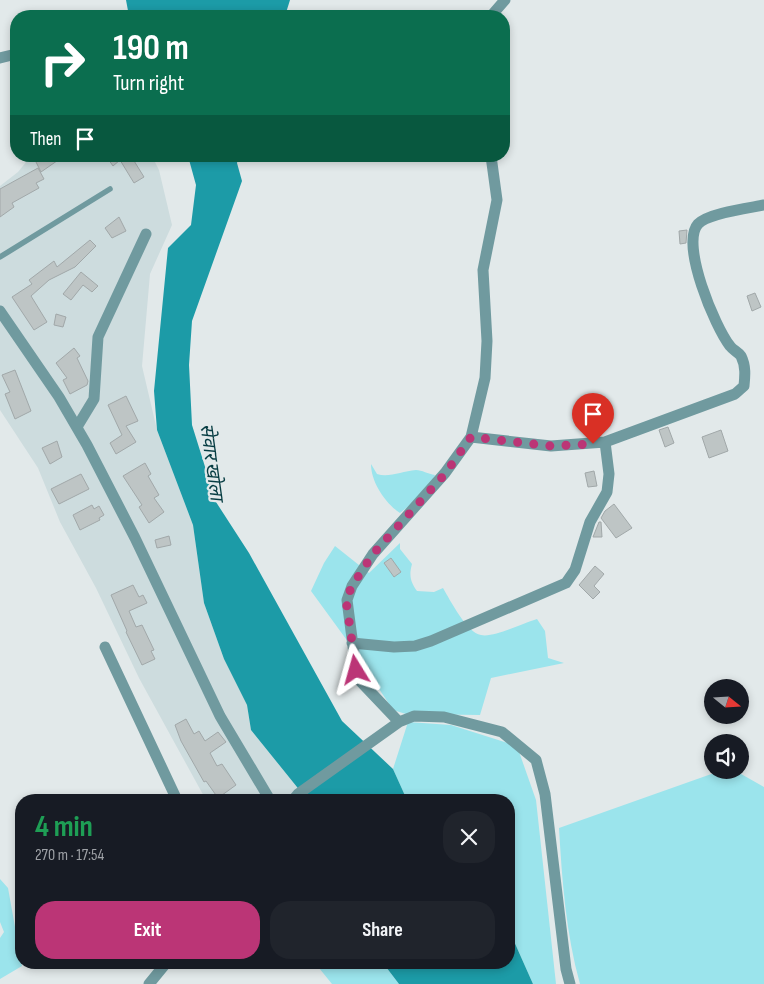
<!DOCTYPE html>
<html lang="en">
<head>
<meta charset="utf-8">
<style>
	:root { --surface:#171b24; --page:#20242c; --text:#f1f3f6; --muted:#9ea1a6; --accent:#bb3576 }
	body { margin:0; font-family:"Sofia Sans Condensed","Noto Sans Devanagari",sans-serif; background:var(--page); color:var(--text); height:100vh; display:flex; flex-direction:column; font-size:19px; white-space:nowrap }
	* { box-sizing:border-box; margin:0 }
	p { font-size:16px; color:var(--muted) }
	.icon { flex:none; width:28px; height:28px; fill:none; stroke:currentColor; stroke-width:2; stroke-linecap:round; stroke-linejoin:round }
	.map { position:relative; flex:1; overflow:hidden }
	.drawer { position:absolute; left:15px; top:794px; width:500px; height:175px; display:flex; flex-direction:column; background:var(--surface); border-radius:20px; box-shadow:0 2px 8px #0003 }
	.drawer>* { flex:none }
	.top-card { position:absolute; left:10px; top:10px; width:500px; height:152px; border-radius:20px; box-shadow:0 2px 8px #0003; background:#0b6e4f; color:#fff; overflow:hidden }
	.needle { width:32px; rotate:108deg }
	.controls { position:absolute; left:704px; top:679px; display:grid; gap:10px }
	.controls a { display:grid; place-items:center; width:45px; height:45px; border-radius:50%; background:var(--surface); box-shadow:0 2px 8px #0003; font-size:25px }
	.pin { position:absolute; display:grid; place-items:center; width:42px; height:42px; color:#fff; margin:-51px -21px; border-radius:50% 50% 50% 0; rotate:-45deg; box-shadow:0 0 5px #0007 }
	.pin .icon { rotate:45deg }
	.me { position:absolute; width:55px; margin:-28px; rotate:352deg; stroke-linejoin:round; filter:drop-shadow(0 0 4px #0008) }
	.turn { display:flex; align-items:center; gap:18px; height:105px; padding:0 20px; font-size:22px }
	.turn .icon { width:65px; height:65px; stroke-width:2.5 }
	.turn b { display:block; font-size:35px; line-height:42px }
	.then { display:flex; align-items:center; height:48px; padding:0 20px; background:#0003; gap:10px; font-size:19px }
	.round { display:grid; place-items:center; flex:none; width:52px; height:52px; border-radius:20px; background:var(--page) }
	.overview { display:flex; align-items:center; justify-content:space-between; height:85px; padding:0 20px }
	h1 { font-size:30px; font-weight:700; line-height:38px; color:#1e9e55 }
	.action { display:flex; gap:10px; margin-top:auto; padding:10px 20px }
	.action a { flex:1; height:58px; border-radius:20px; background:var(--accent); color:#fff; font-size:20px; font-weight:700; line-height:58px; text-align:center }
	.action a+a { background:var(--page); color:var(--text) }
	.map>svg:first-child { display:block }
	.built { fill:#cddcde }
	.green { fill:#9be4ec }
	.water { fill:#1c9ba7 }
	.building { fill:#bec5c5; stroke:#a1a8a9 }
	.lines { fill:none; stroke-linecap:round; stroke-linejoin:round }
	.lane { stroke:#709a9f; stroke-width:5.5 }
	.street { stroke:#709a9f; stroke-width:11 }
	.route { stroke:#bb3576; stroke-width:9; stroke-dasharray:0 16.2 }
	.labels { text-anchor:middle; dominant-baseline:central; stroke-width:4.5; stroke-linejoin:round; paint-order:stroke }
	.water-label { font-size:19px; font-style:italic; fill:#063c42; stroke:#e2e9ea }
</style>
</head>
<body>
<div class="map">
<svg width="764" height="984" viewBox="0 0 764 984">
	<rect width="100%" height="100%" fill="#e2e9ea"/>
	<path class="built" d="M31,156H152L159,170L172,225L150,274L142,366L157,430L193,525L204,603L224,659L247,705L251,730L301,792L303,800H206L139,678L96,588L60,522L38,468L0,410V186L18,172Z"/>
	<path class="green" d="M371,464L377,474C389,478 402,471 416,470C422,470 428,474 435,475L428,491L400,513C385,503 371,482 371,464Z
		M400,543V549L412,564C409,575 410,581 417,591L434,592L443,588C450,600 467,633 481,635C494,638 523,623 537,619L545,631L548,658L564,663L491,678L480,715L406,714L393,710L346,639L311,591L324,563L335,546L369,573Z
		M408,722L451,725L517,746L536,800L556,984H533L509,930V800H407L393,769Z
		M734,770L764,787V984H580C566,934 562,880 559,828L717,772Z
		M0,879L8,888L22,966L0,979V938L4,932L0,922Z
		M315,963H383L399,984H332Z"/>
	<path class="water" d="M126,0H290L285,16H129Z
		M188,156H239L237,163L242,181L192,321L189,365L192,425L216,502L249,553L342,721L393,769L407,800H303L301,792L251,730L247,705L224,659L204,603L193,525L157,430L154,391L168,248L191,225L196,185Z
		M509,930L533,984H399L383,963L509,962Z"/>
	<path class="building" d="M38,156H64L41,172L34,158Z
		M106,156H131L144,177L134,183L120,160L113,166Z
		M38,168L44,179L36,183L39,188L12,203L14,207L0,217V189Z
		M119,217L126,231L112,238L105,228Z
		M687,230L686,243L680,244L679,231Z
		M90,240L96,246L75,267L49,280L31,296L47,322L34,330L12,297L32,284L29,280L54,261L57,267Z
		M81,272L98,286L92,292L83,285L71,300L63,294Z
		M755,293L761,307L752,311L747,296Z
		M56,314L66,317L63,327L54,325Z
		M74,348L80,356L77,358L88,381L87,385L70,394L63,380L67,378L56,363Z
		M15,370L31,411L15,419L5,394L10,392L2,375Z
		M126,396L138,421L126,426L136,442L116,454L110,443L122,435L108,405Z
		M668,427L674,443L665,447L659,430Z
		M721,430L728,451L709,458L702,437Z
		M57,441L62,457L50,464L42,448Z
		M145,463L151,474L148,476L159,495L154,498L164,512L149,523L139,507L142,505L123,476Z
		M594,471L597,486L588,487L585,473Z
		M81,474L89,489L59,504L51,489Z
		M614,504L632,528L616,538L601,518L605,511Z
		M92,505L94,509L99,506L104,515L99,518L100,520L80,530L73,515Z
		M599,522H601L602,537H593Z
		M169,536L171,545L157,548L155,540Z
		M391,558L401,572L394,577L384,563Z
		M595,566L604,574L594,586L600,592L593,599L579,585Z
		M133,585L139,597L143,595L147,603L129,611L136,627L142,625L154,650L151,651L155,659L142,665L126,632L127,631L111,595Z
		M186,719L194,734L199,731L205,741L218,732L226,742L210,753L217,766L222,764L236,785L218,798L206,781L204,782L181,741L175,725Z"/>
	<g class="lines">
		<path class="lane" d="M0,257L110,189"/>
		<path class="street" d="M491,16L505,0
			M0,58L16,54
			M0,311L59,397L87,445L135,538L220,716L270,800
			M77,427L94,399L98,337L146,234
			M471,437L551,446L605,442L735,394L744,386C745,376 746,366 741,356C738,352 733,350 730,346C715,327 680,244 698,224C708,213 749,208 764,205
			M352,643L394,647L415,646L431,641L566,583L575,570L590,522L607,492L609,474L605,442
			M105,647L177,800
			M399,722L414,716L444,717L502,732L536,760L545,794L566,969L570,984
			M293,800L298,794L399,722L361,682L356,669L347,600L352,586L373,554L445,473L471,437L485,378L487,341L483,270L497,200L491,156
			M149,984L167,962"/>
	</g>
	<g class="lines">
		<path class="route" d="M356,670L346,600L352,586L373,554L445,474L471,437L551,446L593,444"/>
	</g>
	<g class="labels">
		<g class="water-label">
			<text transform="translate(211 462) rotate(82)">सेवार खोला</text>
		</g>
	</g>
</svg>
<div class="controls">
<a><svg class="needle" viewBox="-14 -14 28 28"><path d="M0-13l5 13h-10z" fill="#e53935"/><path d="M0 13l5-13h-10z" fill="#9ea1a6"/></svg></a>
<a><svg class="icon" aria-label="sound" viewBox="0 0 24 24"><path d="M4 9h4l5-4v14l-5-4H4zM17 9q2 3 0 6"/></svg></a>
</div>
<div class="pin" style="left:593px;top:444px;background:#d93025"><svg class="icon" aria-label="arrive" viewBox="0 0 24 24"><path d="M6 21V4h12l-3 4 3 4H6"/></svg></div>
<svg class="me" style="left:356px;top:670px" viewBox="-20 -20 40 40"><path d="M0-17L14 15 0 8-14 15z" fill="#bb3576" stroke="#fff" stroke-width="4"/></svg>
<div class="top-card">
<div class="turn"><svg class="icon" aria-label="right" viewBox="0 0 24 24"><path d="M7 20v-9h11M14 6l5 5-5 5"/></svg><div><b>190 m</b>Turn right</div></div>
<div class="then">Then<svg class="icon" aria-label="arrive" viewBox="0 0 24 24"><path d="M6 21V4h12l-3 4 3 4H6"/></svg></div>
</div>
<section class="drawer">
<div class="overview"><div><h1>4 min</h1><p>270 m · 17:54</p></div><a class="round"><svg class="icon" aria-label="close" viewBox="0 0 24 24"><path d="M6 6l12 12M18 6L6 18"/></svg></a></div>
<div class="action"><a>Exit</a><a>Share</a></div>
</section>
</div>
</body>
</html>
